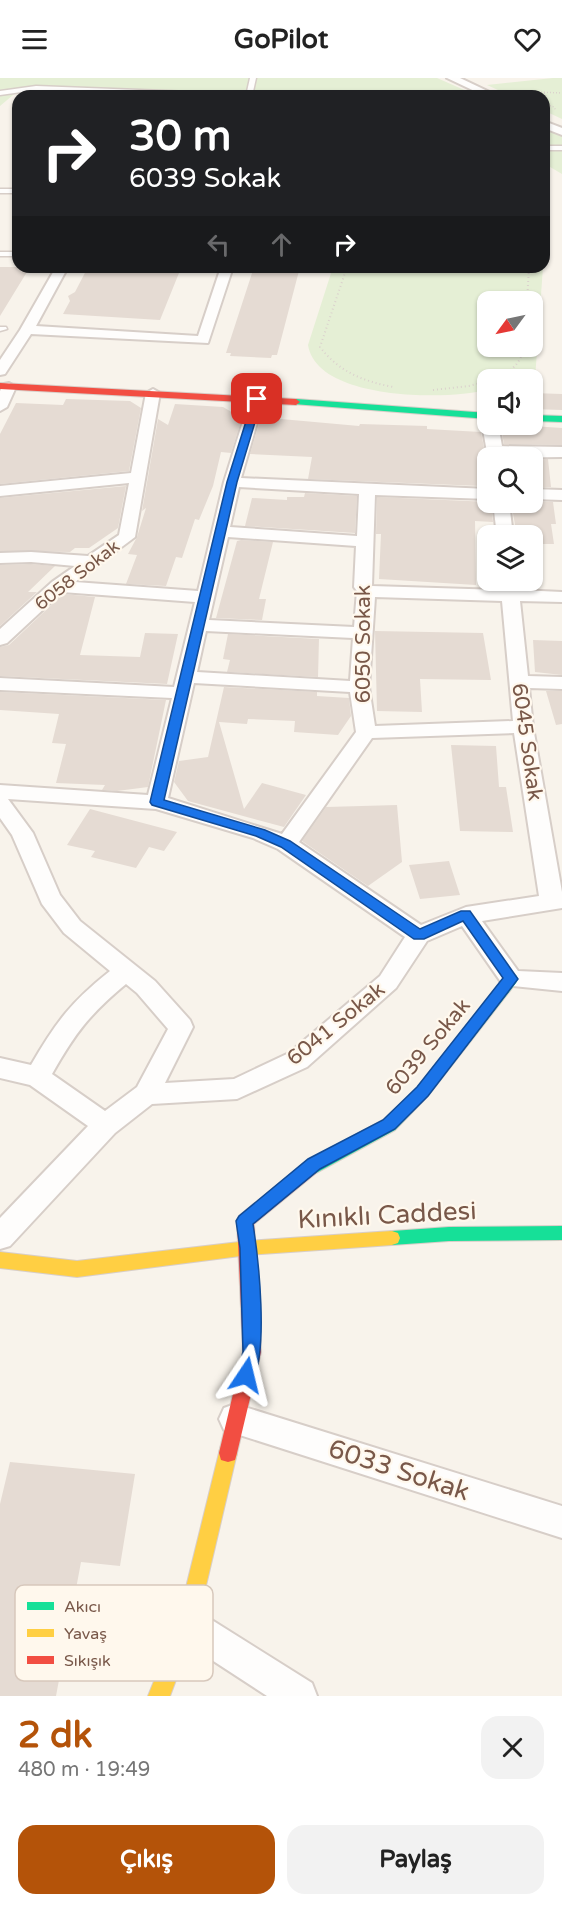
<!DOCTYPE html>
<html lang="tr">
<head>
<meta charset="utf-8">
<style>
	:root { --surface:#fff; --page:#f2f2f2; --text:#222; --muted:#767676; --accent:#b45309 }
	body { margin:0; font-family:"Varela Round",sans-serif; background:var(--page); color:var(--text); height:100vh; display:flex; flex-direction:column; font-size:22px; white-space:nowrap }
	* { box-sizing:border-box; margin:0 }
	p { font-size:20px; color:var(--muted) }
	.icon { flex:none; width:33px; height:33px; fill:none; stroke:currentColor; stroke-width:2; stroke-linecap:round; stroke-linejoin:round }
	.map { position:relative; height:1618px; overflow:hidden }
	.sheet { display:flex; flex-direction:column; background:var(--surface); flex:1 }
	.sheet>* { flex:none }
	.guide { position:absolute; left:12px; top:12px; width:538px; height:183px; border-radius:18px; box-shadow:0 2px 4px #0004; background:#202124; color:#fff; overflow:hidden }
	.needle { width:39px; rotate:237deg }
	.fabs { position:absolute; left:477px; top:213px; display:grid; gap:12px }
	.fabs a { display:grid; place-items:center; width:66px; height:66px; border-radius:12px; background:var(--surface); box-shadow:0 2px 4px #0004; font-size:30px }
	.pin { position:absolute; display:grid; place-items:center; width:51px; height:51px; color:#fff; margin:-26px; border-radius:12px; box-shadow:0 3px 9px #0006 }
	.me { position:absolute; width:66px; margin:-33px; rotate:10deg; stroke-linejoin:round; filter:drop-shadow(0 0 4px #0008) }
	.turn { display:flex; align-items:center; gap:21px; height:126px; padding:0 18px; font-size:27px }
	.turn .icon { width:78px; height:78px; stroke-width:2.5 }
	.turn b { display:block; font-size:42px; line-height:51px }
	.lanes { display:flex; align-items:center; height:57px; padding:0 18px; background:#0003; justify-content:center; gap:30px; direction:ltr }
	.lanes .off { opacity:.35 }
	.round { display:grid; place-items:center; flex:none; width:63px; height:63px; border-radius:18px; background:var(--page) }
	.headline { display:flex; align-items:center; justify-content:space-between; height:102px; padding:0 18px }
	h1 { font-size:36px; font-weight:700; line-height:45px; color:var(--accent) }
	.cta { display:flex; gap:12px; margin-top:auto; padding:12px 18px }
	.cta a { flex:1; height:69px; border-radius:18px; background:var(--accent); color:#fff; font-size:24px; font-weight:700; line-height:69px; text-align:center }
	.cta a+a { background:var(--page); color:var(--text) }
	header { display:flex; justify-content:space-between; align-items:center; height:78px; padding:0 18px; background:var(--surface); font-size:27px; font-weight:700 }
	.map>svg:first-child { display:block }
	.green { fill:#e5efd5; fill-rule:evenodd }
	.building { fill:#e5dbd3 }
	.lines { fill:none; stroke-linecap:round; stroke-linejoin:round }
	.lane-casing { stroke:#d7cec8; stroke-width:3 }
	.street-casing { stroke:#d7cec8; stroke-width:4 }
	.fast-casing { stroke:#d8cec8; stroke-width:2 }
	.slow-casing { stroke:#d8cec8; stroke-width:2 }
	.jam-casing { stroke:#d8cec8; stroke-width:2 }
	.path-far1 { stroke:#dbd2cd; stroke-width:1.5; stroke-dasharray:1 2; stroke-linecap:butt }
	.path { stroke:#dbd2cd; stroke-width:2; stroke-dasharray:1 3; stroke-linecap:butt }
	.lane { fill:#fefdfc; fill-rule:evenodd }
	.street { fill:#fefdfc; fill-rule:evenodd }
	.fast { fill:#16e098; fill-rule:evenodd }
	.slow { fill:#ffcf43; fill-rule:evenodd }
	.jam { fill:#f24e42; fill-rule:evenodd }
	.route { fill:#1a73e8; stroke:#114b97; stroke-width:1.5 }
	.labels { text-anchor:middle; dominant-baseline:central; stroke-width:4.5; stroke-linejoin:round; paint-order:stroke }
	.far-street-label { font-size:18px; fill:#795849; stroke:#fff8ed }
	.street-label { font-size:21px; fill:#795849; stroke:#fff8ed }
	.near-street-label { font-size:26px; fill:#795849; stroke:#fff8ed }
	.key { fill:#fff8ed; stroke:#d7c8bc; stroke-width:1.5 }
	.key-label { font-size:16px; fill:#795849 }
</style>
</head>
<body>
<header><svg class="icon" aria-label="menu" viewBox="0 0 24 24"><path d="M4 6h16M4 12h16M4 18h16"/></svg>GoPilot<svg class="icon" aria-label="heart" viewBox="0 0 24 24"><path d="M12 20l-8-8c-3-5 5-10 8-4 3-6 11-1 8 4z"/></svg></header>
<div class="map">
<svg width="562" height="1618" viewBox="0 0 562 1618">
	<rect width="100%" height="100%" fill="#f8f3eb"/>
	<path class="green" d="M0,0H437L478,18H241L36,10L19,12L0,28Z
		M553,0H562V41L545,33L544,18H511L487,7Z
		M545,48L562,56V96L545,86Z
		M333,189H543L535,301L488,302L487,312C447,322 317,323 308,267ZM488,224H532V268H488Z"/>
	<path class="building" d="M0,189H30L0,238Z
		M88,189H170L168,194L179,195L160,242L63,236L70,223L68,218L75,214Z
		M254,189H300L277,277H272L271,280L230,278L231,275H226Z
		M532,315L562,316V332L532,331Z
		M66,321L130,323L141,330L129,393L0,406V356L16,325L63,327Z
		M175,326L223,329L242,340L231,375L221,374L213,408L199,442L195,441L182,480L176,479L166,508L126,506L137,477L128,476L137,459L146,430L142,433L158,341L168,347Z
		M281,341L359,348L360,346L427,348V351L481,354L486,380H482L481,408L308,401L312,379L250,376L259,346Z
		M532,348L562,350V367L504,366L502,355H506L507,349L532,352Z
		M548,381L551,409H532V382Z
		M126,408L118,450L89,470H75L70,474L0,473V420Z
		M305,415L357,418L355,455L245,448L252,420L287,422V419H304Z
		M377,419L491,424L493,444L475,443L476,507L379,501L381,456H376Z
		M532,423L553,424L556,446H551L554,466H532V458H517L511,424Z
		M241,462L273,464L259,521H266L262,542L216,540L237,463Z
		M31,486L55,488L28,514H37L0,548V487Z
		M63,516L95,519L80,577L140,579L145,555L178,556L167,606L0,598V569L9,567Z
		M375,553L483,555L491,602L420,601L422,634L377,633Z
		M228,556L319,561L318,599L227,594L230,582L223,581Z
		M533,562L562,563V597L535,594Z
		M224,609L317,614V618L349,620L351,638L338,657L294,654L295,643L248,641L247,646L219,644L244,731L262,705L306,717L284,749L188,723L174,704L179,683L208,679Z
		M546,613H562V646L556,647Z
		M0,614L166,622L148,709L117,713L102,712L105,707L56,705L66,666L52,665L59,636L0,632Z
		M451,667L496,668L499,709H506L513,754L460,753Z
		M397,727L402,784L368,808L302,763L326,729Z
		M90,731L177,754L164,773L149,769L136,790L91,779L95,773L67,767Z
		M449,783L460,817L420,821L409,787Z
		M10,1384L135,1396L120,1488L81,1484L56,1618H0V1426Z"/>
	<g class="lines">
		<defs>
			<path id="lane" d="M250,0H256L252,18H246Z
				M36,8L243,16L246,18L36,12L0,17V13Z
				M544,68H562V72H544Z
				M0,111H18V115H0Z
				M0,174H18V178H0Z
				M0,249H6L7,251L0,253Z"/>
			<path id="street" d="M447,0H460L498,18H485Z
				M544,43L562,50V57L544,50Z
				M56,189H68L36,248L198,258L221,189H233L208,265L31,256L5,296L0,297V282L20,252Z
				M9,305L16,309L7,329L0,333V313L4,306Z
				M153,311L160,315L135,459L75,504L198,513L224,404L250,321L257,317L264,321L241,400L488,411V421L375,417L372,508L501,512L500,502H518L519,512L562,514V524L520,523L528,598L562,599V611L529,610L533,649L562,814V830L482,843L518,893L562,895V913L503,907L462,848L427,863L396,910L307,989L237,1021L152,1026L115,1055L10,1168L0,1171V1140L88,1048L30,1007L0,1000V980L31,987C56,944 71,924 110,893L64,855L42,826L12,757L0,740V707L148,717L172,620L0,612V600L174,609L195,524L62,514L7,565L0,567V551L52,504L75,488L31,484L0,485V475L31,474L88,478L119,457L129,405L0,418V408L131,395L146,315ZM239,409L359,416L357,458L230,449ZM228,459L356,468L354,509L357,513L354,549L209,542ZM375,519L502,523L513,643L375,648L369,609ZM206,553L353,560L350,603L197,594ZM194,605L350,614L356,654L282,756L168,720ZM514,655L539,818L466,829L421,847L299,764L372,660ZM8,721L156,731L253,760L278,771L405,859L380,898L289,975L234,1001L165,1005L193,949L190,942L155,903L80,843L60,817L33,755ZM126,906L137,915L168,951L137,1009L105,1033L52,996C75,955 90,936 126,906Z
				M488,342V346H498L502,368L562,369V379L488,380L482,346Z
				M532,411L562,412V422L532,421Z
				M493,424H509L513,458H497Z
				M235,1326L562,1428V1460L224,1352L219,1341L224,1330Z
				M187,1529L199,1534L312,1605L317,1618H267L175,1558L170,1546L175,1534Z"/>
			<path id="fast" d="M296,321L488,335V341L293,326V322Z
				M532,337L562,338V344L532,343Z
				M511,896L516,897L518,901L516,905L428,1018L395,1052L316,1095L310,1097L304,1095L302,1090L304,1085L383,1042L418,1010L506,897Z
				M562,1148V1162L449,1163L392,1167L386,1165L384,1160L386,1155L392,1153L449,1149Z"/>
			<path id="slow" d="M392,1153L398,1155L400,1160L398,1165L392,1167L248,1177L77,1199L0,1190V1174L77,1183L248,1163Z
				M228,1366L235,1368L237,1375L197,1546L170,1618H148L177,1546L219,1375L221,1368Z"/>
			<path id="jam" d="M0,305L296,321L300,324L296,327L0,311Z
				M310,1083L316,1085L318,1090L316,1095L254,1146L261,1274L237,1375L235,1382L228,1384L221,1382L219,1375L243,1274L237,1143L239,1138L304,1085Z"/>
		</defs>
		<use href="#lane" class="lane-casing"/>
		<use href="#street" class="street-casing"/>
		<use href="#fast" class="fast-casing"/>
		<use href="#slow" class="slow-casing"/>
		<use href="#jam" class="jam-casing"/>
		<path class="path-far1" d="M508,14L522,16
			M538,14L562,15
			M544,15L547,20L544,22
			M528,18L522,16L529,13L539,16L536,18
			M544,26L554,29L556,33"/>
		<path class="path" d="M347,189L320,269C339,294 363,303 393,309
			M527,224L529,189
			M493,302C509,295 521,287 524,268
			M433,312L469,308L488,303"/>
		<use href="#lane" class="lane"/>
		<use href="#street" class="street"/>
		<use href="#fast" class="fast"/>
		<use href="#slow" class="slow"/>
		<use href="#jam" class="jam"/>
	</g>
	<path class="route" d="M257,318L262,321L237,404L164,722L265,752L290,763L420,851L461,833H470L518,901L428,1018L395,1051L320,1091L253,1146C259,1184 268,1270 253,1303L246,1305L240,1303L237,1297L243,1274L240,1170L236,1143L239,1138L308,1081L383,1042L417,1009L503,900L463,843L424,861H414L281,769L256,758L152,727L150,724L227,404L253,321Z"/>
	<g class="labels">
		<g class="far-street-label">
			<text transform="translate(77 497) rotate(-38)">6058 Sokak</text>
		</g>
		<g class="street-label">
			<text transform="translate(363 566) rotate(-90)">6050 Sokak</text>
			<text transform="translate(527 664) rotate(82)">6045 Sokak</text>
			<text transform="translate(336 946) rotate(-39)">6041 Sokak</text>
			<text transform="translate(428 969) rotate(-50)">6039 Sokak</text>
		</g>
		<g class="near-street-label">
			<text transform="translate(387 1137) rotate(-3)">Kınıklı Caddesi</text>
			<text transform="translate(399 1392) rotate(18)">6033 Sokak</text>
		</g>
	</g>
	<rect x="15" y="1507" width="198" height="96" rx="9" class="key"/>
	<rect x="27" y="1524" width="27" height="8" fill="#16e098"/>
	<rect x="27" y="1551" width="27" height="8" fill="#ffcf43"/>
	<rect x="27" y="1578" width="27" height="8" fill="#f24e42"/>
	<g class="key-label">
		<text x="64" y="1534">Akıcı</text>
		<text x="64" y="1561">Yavaş</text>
		<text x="64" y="1588">Sıkışık</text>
	</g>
</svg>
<div class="fabs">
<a><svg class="needle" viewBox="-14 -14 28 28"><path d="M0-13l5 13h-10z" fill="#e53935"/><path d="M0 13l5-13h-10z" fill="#767676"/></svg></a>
<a><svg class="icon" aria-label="sound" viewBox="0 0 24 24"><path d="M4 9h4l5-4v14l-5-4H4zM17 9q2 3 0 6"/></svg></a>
<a><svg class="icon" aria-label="search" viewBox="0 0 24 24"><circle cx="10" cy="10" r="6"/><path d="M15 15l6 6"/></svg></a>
<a><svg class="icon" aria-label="layers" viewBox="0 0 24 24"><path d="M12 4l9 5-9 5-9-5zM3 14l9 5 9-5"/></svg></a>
</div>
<div class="pin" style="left:257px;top:321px;background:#d93025"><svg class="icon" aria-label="arrive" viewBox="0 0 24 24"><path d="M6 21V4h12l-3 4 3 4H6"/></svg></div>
<svg class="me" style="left:246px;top:1297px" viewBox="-20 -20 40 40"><path d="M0-17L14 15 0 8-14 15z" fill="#1a73e8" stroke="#fff" stroke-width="4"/></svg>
<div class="guide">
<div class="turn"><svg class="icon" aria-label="right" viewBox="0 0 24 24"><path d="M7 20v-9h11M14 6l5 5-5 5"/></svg><div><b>30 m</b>6039 Sokak</div></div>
<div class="lanes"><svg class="icon off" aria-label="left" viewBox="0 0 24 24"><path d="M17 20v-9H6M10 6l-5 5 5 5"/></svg><svg class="icon off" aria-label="ahead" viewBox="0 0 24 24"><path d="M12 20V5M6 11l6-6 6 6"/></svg><svg class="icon" aria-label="right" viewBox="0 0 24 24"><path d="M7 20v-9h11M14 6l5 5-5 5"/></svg></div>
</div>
</div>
<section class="sheet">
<div class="headline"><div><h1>2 dk</h1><p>480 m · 19:49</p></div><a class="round"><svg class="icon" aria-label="close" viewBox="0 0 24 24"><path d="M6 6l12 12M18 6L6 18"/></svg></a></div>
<div class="cta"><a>Çıkış</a><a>Paylaş</a></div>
</section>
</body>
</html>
